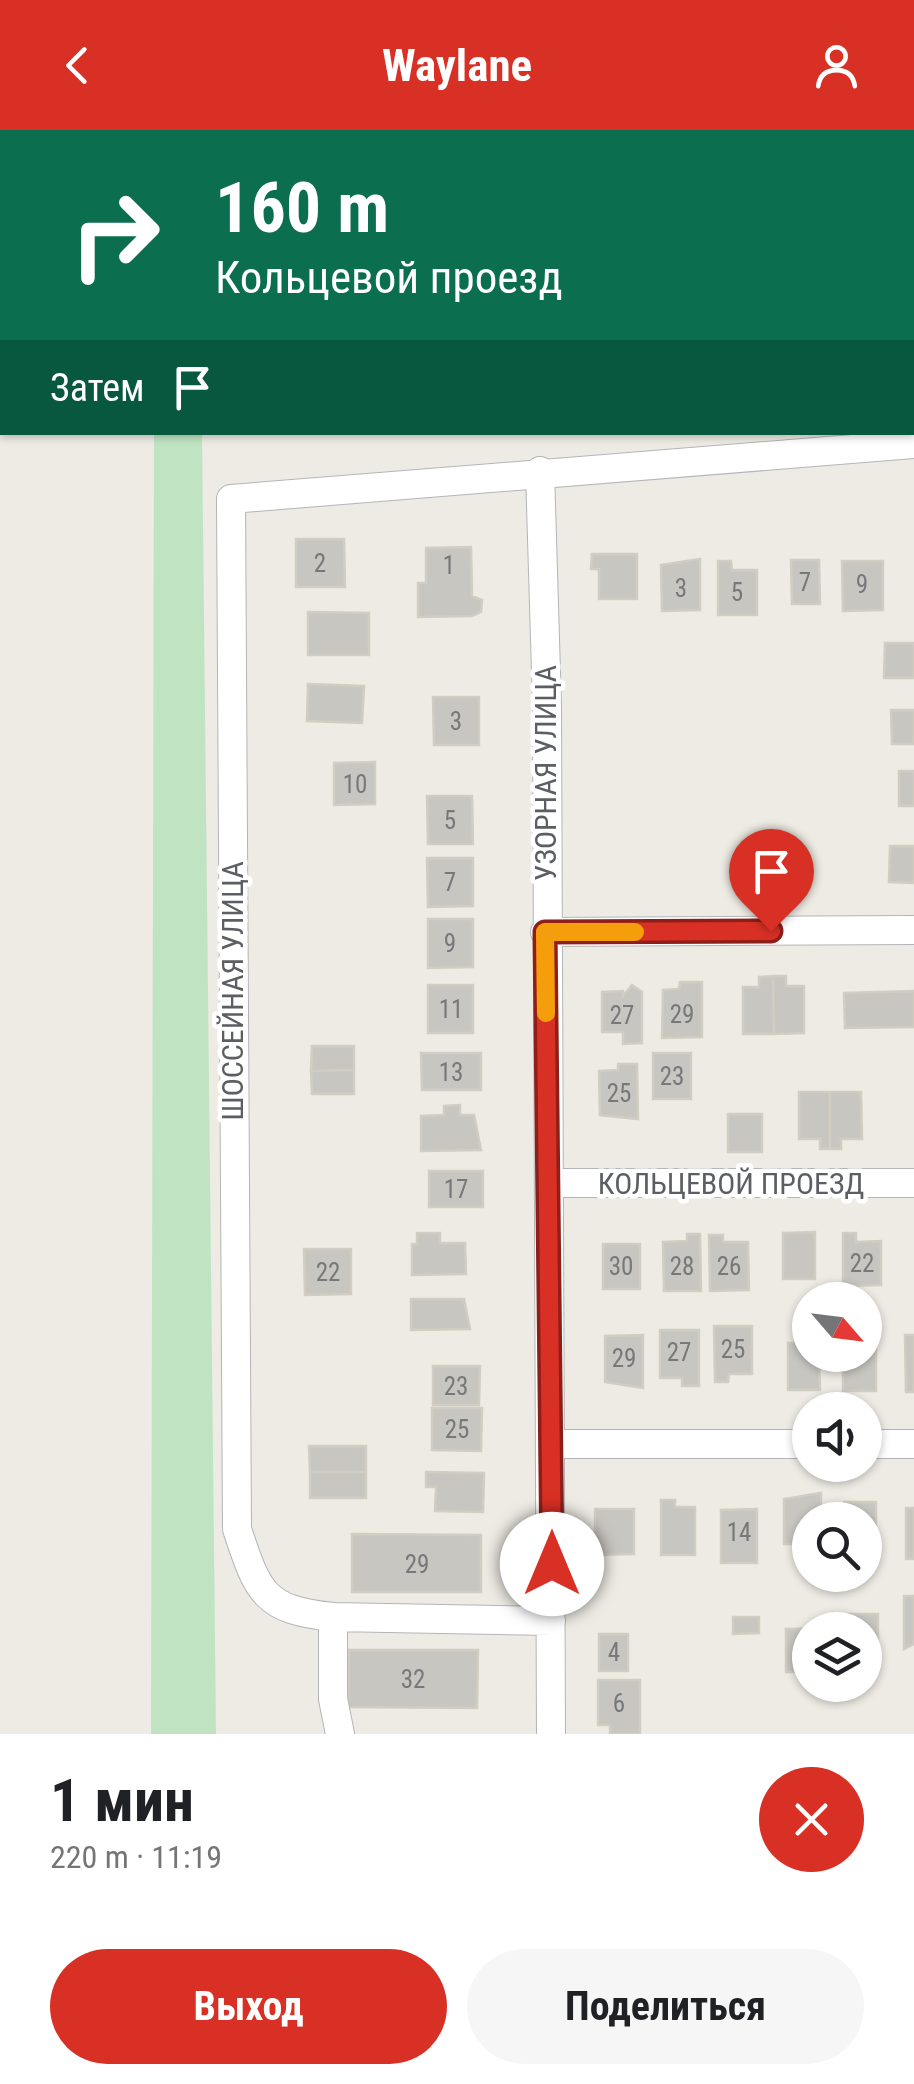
<!DOCTYPE html>
<html lang="ru">
<head>
<meta charset="utf-8">
<style>
	:root { --surface:#fff; --page:#f6f6f6; --text:#202124; --muted:#757577; --accent:#d93025 }
	body { margin:0; font-family:"Roboto Condensed",sans-serif; background:var(--page); color:var(--text); height:100vh; display:flex; flex-direction:column; font-size:38px; white-space:nowrap }
	* { box-sizing:border-box; margin:0 }
	p { font-size:32px; color:var(--muted) }
	.icon { flex:none; width:55px; height:55px; fill:none; stroke:currentColor; stroke-width:2; stroke-linecap:round; stroke-linejoin:round }
	.map { position:relative; height:1604px; overflow:hidden }
	.drawer { display:flex; flex-direction:column; background:var(--surface); flex:1 }
	.drawer>* { flex:none }
	.top-card { position:absolute; left:0px; top:0px; width:915px; height:305px; box-shadow:0 2px 8px #0004; background:#0b6e4f; color:#fff; overflow:hidden }
	.needle { width:65px; rotate:118deg }
	.tools { position:absolute; left:792px; top:1152px; display:grid; gap:20px }
	.tools a { display:grid; place-items:center; width:90px; height:90px; border-radius:50%; background:var(--surface); box-shadow:0 2px 8px #0004; font-size:50px }
	.pin { position:absolute; display:grid; place-items:center; width:85px; height:85px; color:#fff; margin:-102px -42px; border-radius:50% 50% 50% 0; rotate:-45deg; box-shadow:0 0 10px #0007 }
	.pin .icon { rotate:45deg }
	.me { position:absolute; width:110px; margin:-55px; rotate:0deg; stroke-linejoin:round; filter:drop-shadow(0 0 8px #0008) }
	.turn { display:flex; align-items:center; gap:35px; height:210px; padding:0 50px; font-size:45px }
	.turn .icon { width:130px; height:130px; stroke-width:2.5 }
	.turn b { display:block; font-size:70px; line-height:85px }
	.then { display:flex; align-items:center; height:95px; padding:0 50px; background:#0003; gap:20px; font-size:38px }
	.round { display:grid; place-items:center; flex:none; width:105px; height:105px; border-radius:52px; background:var(--page) }
	.headline { display:flex; align-items:center; justify-content:space-between; height:170px; padding:0 50px }
	h1 { font-size:60px; font-weight:700; line-height:75px }
	.button { display:flex; gap:20px; margin-top:auto; padding:20px 50px }
	.button a { flex:1; height:115px; border-radius:60px; background:var(--accent); color:#fff; font-size:40px; font-weight:700; line-height:115px; text-align:center }
	.button a+a { background:var(--page); color:var(--text) }
	header { display:flex; justify-content:space-between; align-items:center; height:130px; padding:0 50px; background:var(--accent); color:#fff; font-size:45px; font-weight:700 }
	.map>svg:first-child { display:block }
	.green { fill:#c0e4c2 }
	.building { fill:#c8c6c0; stroke:#d2cdc2; stroke-width:2.5 }
	.lines { fill:none; stroke-linecap:round; stroke-linejoin:round }
	.minor-casing { stroke:#b4b5ba; stroke-width:30 }
	.minor { stroke:#fff; stroke-width:28 }
	.route-casing { stroke:#8d1f18; stroke-width:25 }
	.route { stroke:#d93025; stroke-width:18 }
	.slow { stroke:#f59e0b; stroke-width:18 }
	.labels { text-anchor:middle; dominant-baseline:central; stroke-width:9; stroke-linejoin:round; paint-order:stroke }
	.number-label { font-size:25px; fill:#76787a }
	.street-label { font-size:30px; fill:#5b5e63; stroke:#fff }
</style>
</head>
<body>
<header><svg class="icon" aria-label="back" viewBox="0 0 24 24"><path d="M15 5l-7 7 7 7"/></svg>Waylane<svg class="icon" aria-label="person" viewBox="0 0 24 24"><circle cx="12" cy="8" r="4"/><path d="M4 21q1-7 8-7t8 7"/></svg></header>
<div class="map">
<svg width="914" height="1604" viewBox="0 0 914 1604">
	<rect width="100%" height="100%" fill="#edebe3"/>
	<path class="green" d="M202,303L216,1604H151L154,303Z"/>
	<path class="building" d="M296,409H344L345,457H296Z
		M471,417L472,466L482,470L481,482L472,486L418,487V453H426V418Z
		M592,424H637V469H599V439H591Z
		M700,429V480L662,481L661,435Z
		M791,430H819L820,474H792Z
		M718,431H731L732,440H757V485H718Z
		M842,431H883V480L843,481Z
		M308,482L369,483V525H308Z
		M885,513H914V548H884Z
		M308,554L364,556L362,593L307,591Z
		M433,567H479V615H434Z
		M891,580H914V614H892Z
		M375,632V674L334,675V633Z
		M899,641H914V676H899Z
		M427,666H472L473,714H428Z
		M890,716H914V753L889,752Z
		M427,728H473V776L428,777Z
		M428,789H473V837L428,838Z
		M773,846H786V856H804V903L774,904Z
		M773,846L774,904H743V857H759V847Z
		M680,852H702V907L662,908L663,860L679,859Z
		M428,855H473V903H428Z
		M632,855L642,862V913L623,914V902H602V862L623,861V866Z
		M914,861V897L845,898L844,863Z
		M312,916H354V940L311,941Z
		M421,923H481V960H422Z
		M653,923H691V969H653Z
		M618,934H637L638,989L600,985L599,941L618,940Z
		M354,940V964H312L311,941Z
		M799,962H830V1019H820V1009H799Z
		M830,962H861L862,1009H841V1019H830Z
		M460,975V985H474L481,1020L421,1021V986L444,985V976Z
		M728,984H762V1022H728Z
		M429,1041H483V1077H429Z
		M815,1102V1149H783V1103Z
		M417,1103H440V1113H465L466,1144L412,1145V1114H417Z
		M843,1103H856V1112L881,1111V1155L843,1156Z
		M687,1104H700L701,1161H664L663,1112L687,1111Z
		M709,1105H723V1112H748L749,1160L710,1161Z
		M603,1114H640V1159H603Z
		M304,1119H351V1164L305,1165Z
		M411,1169H464L470,1199L411,1200Z
		M714,1196H752V1244H729L728,1252H715Z
		M660,1200H699V1256H682V1248H660Z
		M643,1205V1258L605,1252V1206Z
		M905,1205H914V1262H906Z
		M865,1212H876V1261H843V1225H865Z
		M788,1213H810V1225H819L820,1260H788Z
		M433,1236H480L479,1275H433Z
		M432,1278H482L481,1321L432,1320Z
		M309,1316H366V1342H310Z
		M310,1342H366V1368H310Z
		M426,1342L484,1343L483,1382L435,1381L436,1357H426Z
		M821,1363V1390H810V1424H806V1414H784V1369Z
		M661,1370H675V1377H695V1425H661Z
		M844,1372H876V1417H865V1390H844Z
		M906,1378H914V1429H906Z
		M595,1379H634V1424L595,1425Z
		M757,1379V1433H721V1380Z
		M352,1404L481,1405V1462H352Z
		M904,1466H914V1514L904,1519Z
		M839,1484H878V1533H865V1500H839Z
		M733,1487H759V1503L733,1504Z
		M837,1498L810,1500V1542H786V1499Z
		M599,1504H628V1541H599Z
		M349,1520H478L477,1578L348,1577Z
		M598,1550H640V1604H610V1595H598Z"/>
	<g class="lines">
		<defs>
			<path id="minor" d="M540,341L547,576L551,1604
				M545,802L914,800
				M549,1053H914
				M551,1314H810
				M865,1314H914
				M333,1487L551,1491
				M340,1604L333,1569V1487C264,1480 258,1463 237,1399L231,369L914,314"/>
		</defs>
		<use href="#minor" class="minor-casing"/>
		<use href="#minor" class="minor"/>
	</g>
	<g class="lines">
		<defs>
			<path id="route" d="M552,1434L545,802L771,801"/>
		</defs>
		<use href="#route" class="route-casing"/>
		<use href="#route" class="route"/>
		<path class="slow" d="M546,883L545,802H635"/>
	</g>
	<g class="labels">
		<g class="number-label">
			<text x="320" y="433">2</text>
			<text x="449" y="435">1</text>
			<text x="805" y="452">7</text>
			<text x="862" y="454">9</text>
			<text x="681" y="458">3</text>
			<text x="737" y="462">5</text>
			<text x="456" y="591">3</text>
			<text x="355" y="654">10</text>
			<text x="450" y="690">5</text>
			<text x="450" y="752">7</text>
			<text x="450" y="813">9</text>
			<text x="451" y="879">11</text>
			<text x="682" y="884">29</text>
			<text x="622" y="885">27</text>
			<text x="451" y="942">13</text>
			<text x="672" y="946">23</text>
			<text x="619" y="963">25</text>
			<text x="456" y="1059">17</text>
			<text x="862" y="1133">22</text>
			<text x="621" y="1136">30</text>
			<text x="682" y="1136">28</text>
			<text x="729" y="1136">26</text>
			<text x="328" y="1142">22</text>
			<text x="733" y="1219">25</text>
			<text x="679" y="1222">27</text>
			<text x="624" y="1228">29</text>
			<text x="456" y="1256">23</text>
			<text x="457" y="1299">25</text>
			<text x="739" y="1402">14</text>
			<text x="417" y="1434">29</text>
			<text x="614" y="1522">4</text>
			<text x="413" y="1549">32</text>
			<text x="619" y="1573">6</text>
		</g>
		<g class="street-label">
			<text transform="translate(545 643) rotate(-90)">УЗОРНАЯ УЛИЦА</text>
			<text transform="translate(232 861) rotate(-90)">ШОССЕЙНАЯ УЛИЦА</text>
			<text x="731" y="1053">КОЛЬЦЕВОЙ ПРОЕЗД</text>
		</g>
	</g>
</svg>
<div class="tools">
<a><svg class="needle" viewBox="-14 -14 28 28"><path d="M0-13l5 13h-10z" fill="#e53935"/><path d="M0 13l5-13h-10z" fill="#757577"/></svg></a>
<a><svg class="icon" aria-label="sound" viewBox="0 0 24 24"><path d="M4 9h4l5-4v14l-5-4H4zM17 9q2 3 0 6"/></svg></a>
<a><svg class="icon" aria-label="search" viewBox="0 0 24 24"><circle cx="10" cy="10" r="6"/><path d="M15 15l6 6"/></svg></a>
<a><svg class="icon" aria-label="layers" viewBox="0 0 24 24"><path d="M12 4l9 5-9 5-9-5zM3 14l9 5 9-5"/></svg></a>
</div>
<div class="pin" style="left:771px;top:801px;background:#d93025"><svg class="icon" aria-label="arrive" viewBox="0 0 24 24"><path d="M6 21V4h12l-3 4 3 4H6"/></svg></div>
<svg class="me" style="left:552px;top:1434px" viewBox="-20 -20 40 40"><circle r="19" fill="#fff"/><path d="M0-13L10 11 0 6-10 11z" fill="#d93025"/></svg>
<div class="top-card">
<div class="turn"><svg class="icon" aria-label="right" viewBox="0 0 24 24"><path d="M7 20v-9h11M14 6l5 5-5 5"/></svg><div><b>160 m</b>Кольцевой проезд</div></div>
<div class="then">Затем<svg class="icon" aria-label="arrive" viewBox="0 0 24 24"><path d="M6 21V4h12l-3 4 3 4H6"/></svg></div>
</div>
</div>
<section class="drawer">
<div class="headline"><div><h1>1 мин</h1><p>220 m · 11:19</p></div><a class="round" style="background:#d93025;color:#fff"><svg class="icon" aria-label="close" viewBox="0 0 24 24"><path d="M6 6l12 12M18 6L6 18"/></svg></a></div>
<div class="button"><a>Выход</a><a>Поделиться</a></div>
</section>
</body>
</html>
